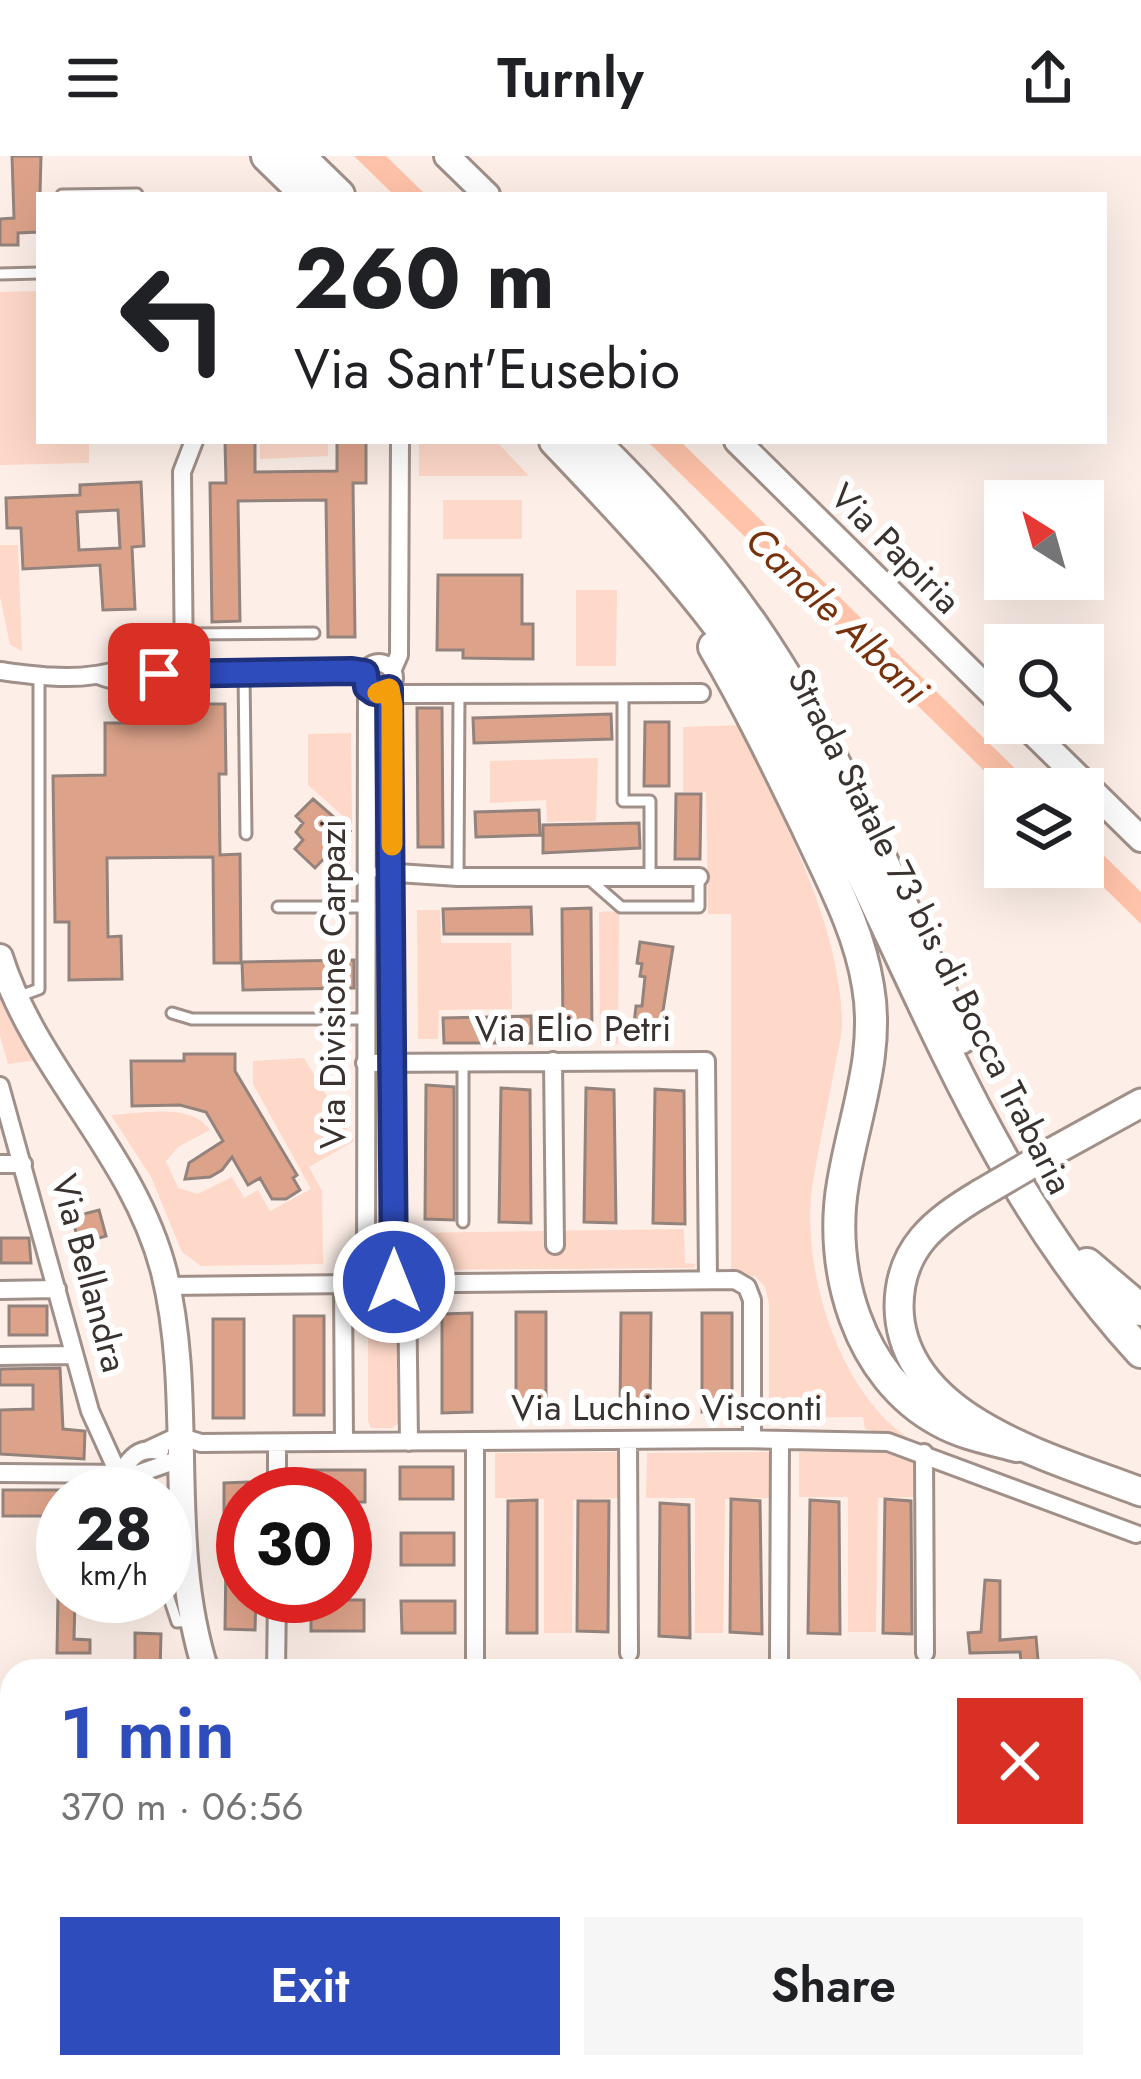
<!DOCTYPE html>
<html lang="en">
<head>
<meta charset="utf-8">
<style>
	:root { --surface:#fff; --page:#f6f6f6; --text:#202124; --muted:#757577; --accent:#2e4cbc }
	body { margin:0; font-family:Jost,sans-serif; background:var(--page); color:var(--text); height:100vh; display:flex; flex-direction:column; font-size:45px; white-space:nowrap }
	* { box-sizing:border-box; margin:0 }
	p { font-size:39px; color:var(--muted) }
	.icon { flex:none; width:66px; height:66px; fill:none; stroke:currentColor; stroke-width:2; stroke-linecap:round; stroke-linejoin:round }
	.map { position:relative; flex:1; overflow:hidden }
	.side { position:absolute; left:0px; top:1503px; width:1143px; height:420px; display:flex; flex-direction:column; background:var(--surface); border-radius:36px 36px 0 0; box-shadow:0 12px 48px #0002 }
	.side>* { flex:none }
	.guide { position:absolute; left:36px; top:36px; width:1071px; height:252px; border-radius:0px; box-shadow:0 12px 48px #0002; background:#fff; color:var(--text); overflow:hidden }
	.needle { width:78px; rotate:323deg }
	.buttons { position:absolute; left:984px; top:324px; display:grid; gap:24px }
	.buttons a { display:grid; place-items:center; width:120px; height:120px; border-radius:0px; background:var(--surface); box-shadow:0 12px 48px #0002; font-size:60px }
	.speed { position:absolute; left:36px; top:1311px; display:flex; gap:24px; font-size:60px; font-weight:700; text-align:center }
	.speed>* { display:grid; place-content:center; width:156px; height:156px; border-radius:50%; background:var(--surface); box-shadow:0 12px 48px #0002; line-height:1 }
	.speed small { font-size:30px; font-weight:400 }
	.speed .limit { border:18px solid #d22; background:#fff; color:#111 }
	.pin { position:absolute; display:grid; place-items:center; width:102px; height:102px; color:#fff; margin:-51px; border-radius:24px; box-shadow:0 6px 18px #0006 }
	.me { position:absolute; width:132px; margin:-66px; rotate:0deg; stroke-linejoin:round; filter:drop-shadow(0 0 9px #0008) }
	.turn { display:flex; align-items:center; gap:42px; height:252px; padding:0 60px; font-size:54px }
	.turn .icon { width:156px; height:156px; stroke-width:2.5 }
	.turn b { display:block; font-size:84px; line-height:102px }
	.round { display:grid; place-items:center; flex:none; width:126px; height:126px; border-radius:0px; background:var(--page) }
	.summary { display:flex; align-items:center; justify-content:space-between; height:204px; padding:0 60px }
	h1 { font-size:72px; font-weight:600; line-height:90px; color:var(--accent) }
	.cta { display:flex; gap:24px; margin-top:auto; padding:24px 60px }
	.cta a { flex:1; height:138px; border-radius:0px; background:var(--accent); color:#fff; font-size:48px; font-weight:600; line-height:138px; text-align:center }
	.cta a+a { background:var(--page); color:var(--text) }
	header { display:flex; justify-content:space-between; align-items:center; height:156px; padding:0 60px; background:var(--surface); font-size:54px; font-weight:600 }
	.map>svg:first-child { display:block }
	.green { fill:#fed8c8 }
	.water { fill:#ffc3a9 }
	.building { fill:#dda38a; stroke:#93837c; stroke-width:3; fill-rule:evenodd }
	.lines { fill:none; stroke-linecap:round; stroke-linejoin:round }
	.lane-casing { stroke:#a09089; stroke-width:15 }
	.street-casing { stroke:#a09089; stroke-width:22 }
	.secondary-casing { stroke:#a09089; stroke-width:30 }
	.primary-casing { stroke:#a09089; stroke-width:33 }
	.highway-casing { stroke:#a09089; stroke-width:36 }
	.lane { stroke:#fff; stroke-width:9 }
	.street { stroke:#fff; stroke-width:16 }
	.secondary { stroke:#fff; stroke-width:24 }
	.primary { stroke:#fff; stroke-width:27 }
	.highway { stroke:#fff; stroke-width:30 }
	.primary-bridge-casing { stroke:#a09089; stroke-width:33; stroke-linecap:butt }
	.primary-bridge { stroke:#fff; stroke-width:27 }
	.route-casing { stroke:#1e317a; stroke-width:30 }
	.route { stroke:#2e4cbc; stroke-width:21 }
	.slow { stroke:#f59e0b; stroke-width:21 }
	.labels { text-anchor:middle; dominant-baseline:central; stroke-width:12; stroke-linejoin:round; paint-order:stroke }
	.street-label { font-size:36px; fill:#39322f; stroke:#fff }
	.water-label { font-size:39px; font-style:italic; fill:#77320d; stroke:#fff }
</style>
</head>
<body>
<header><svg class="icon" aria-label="menu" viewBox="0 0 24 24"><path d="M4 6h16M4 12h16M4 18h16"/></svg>Turnly<svg class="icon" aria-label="share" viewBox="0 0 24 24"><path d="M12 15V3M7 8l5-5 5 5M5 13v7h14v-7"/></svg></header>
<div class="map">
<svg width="1141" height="1923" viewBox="0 0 1141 1923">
	<rect width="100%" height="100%" fill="#fdefe8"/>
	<path class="green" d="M39,135V285H89V307L0,309V136Z
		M260,285H328V300L260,303Z
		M419,285H496L529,320H419Z
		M443,344H522V383H443Z
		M0,389H18L22,495L10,489L0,440Z
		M576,434H617L616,510H576Z
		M740,569C780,661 837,758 842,861C843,878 837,898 834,915C827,954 818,993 812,1032C801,1114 839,1238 911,1284L865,1273L863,1261L769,1262V1148L765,1131L756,1121L731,1116V758H708L706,636H683V571Z
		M351,577L352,668L308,629V578Z
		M598,602L596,665L547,666L546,644L490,647V605Z
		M417,754H440L441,787H511L512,853L439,854L438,883H418Z
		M619,755L618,888H600L599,756Z
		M0,831L12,861L37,904L8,908L0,880Z
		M304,902L354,985L309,1011L322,1035L323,1108L201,1110L182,1096L151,1021L111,959C141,958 191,946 210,974L178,991L166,1005L178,1032L198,1038L232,1021L244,1042L258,1034L270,1055L311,1033L253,928V905Z
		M684,1073L685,1107L696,1108L693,1112L410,1114L406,1107L407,1077Z
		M371,1142H395L398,1146V1267L393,1272H371L368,1265V1146Z
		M892,1295L922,1305L921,1341L878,1342L876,1476H848V1341H799V1296Z
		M618,1296L619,1342L573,1344L572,1477H544V1343L495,1342V1297Z
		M769,1296L770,1342L725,1343L723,1477H695V1342H646L647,1297Z"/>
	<path class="water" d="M354,0H386L426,39H394Z
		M647,285H680L1036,633L1005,635Z
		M1083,679L1141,736V768L1083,711Z"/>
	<path class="building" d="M12,0H41L39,76L18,77V89H0V63L14,62Z
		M225,285H255V316L337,315V285H366V327H353L355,481H328L326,344L238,345L240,465L212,466L210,327H226Z
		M141,326L144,390L132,391L135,453L103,454L100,409L23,413L21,372H7L6,342L80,339V329ZM118,354L120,392L79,394L77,356Z
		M438,419H522V468H533V503L463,502V494H437Z
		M163,548H225L226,618H219L220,699L240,698L241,807H214L213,701L107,702L108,781L121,780L122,823L69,824V766H55L53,620L105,619V567H163Z
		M417,552H442L443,691H418Z
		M611,558L612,583L474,587L473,562Z
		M645,566H669V630H644Z
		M676,638H701L700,703H675Z
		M313,643L350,675L315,712L295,693L303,684L296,676L303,667L296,660Z
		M539,654L540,679L476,681L475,656Z
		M639,667L640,692L543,697V669Z
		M531,751L532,778H444L443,753Z
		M591,752L592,880H563L562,753Z
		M640,786L673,791L659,880L633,876L636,850H642L645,821L640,820L642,808L637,807Z
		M354,804V832L243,834L242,806Z
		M531,860L532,887H444L443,862Z
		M184,898H235V915L297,1019L293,1022L300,1034L286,1043H272L260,1022L248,1029L232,1001L222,1014L210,1021L185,1023L189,1007L223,985L206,956L180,949L132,950L131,905H184Z
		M426,929L454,931V1064L425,1063Z
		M501,932L530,934L531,1067L499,1066Z
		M586,932L614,934L616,1067L584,1066Z
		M655,933L684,935L685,1068L653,1067Z
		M99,1054L106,1080L79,1088L72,1061Z
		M1,1082H29L31,1107H1Z
		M9,1150H47V1179H9Z
		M516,1156H546V1255H516Z
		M472,1157V1256L442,1257V1158Z
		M621,1157H651L650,1256H620Z
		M702,1157H732V1256H702Z
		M294,1160H324V1259H294Z
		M213,1163H244V1262H213Z
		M60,1212L63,1273L85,1275L84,1303L0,1298V1254L33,1253V1229H0V1213Z
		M400,1311H453V1343H400Z
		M311,1314H365V1346H345V1338H311Z
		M248,1326V1338H243V1379H224V1327Z
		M3,1334H63V1360H3Z
		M731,1343L760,1345L762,1478L730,1476Z
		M885,1343L911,1345L912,1478L883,1477Z
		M537,1344V1477H507L508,1345Z
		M810,1344L839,1346L840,1478L808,1477Z
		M578,1345H609L608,1476L577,1475Z
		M660,1347L689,1349L690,1482L659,1480Z
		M401,1377H454V1409H401Z
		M345,1379H367V1411H345Z
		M226,1404H243V1440H256L255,1474L225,1473Z
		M985,1424L1000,1425V1484L1036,1481L1038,1504L1021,1505L1020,1496L970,1497L968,1477L981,1476Z
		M58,1442H75L74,1483L90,1484V1497H57Z
		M311,1444H364V1475H311Z
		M401,1445H455V1477H402Z
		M135,1477L161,1478L160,1515H135Z"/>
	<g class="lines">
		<defs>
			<path id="lane" d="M62,39L137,38
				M0,118L39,117
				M184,478L314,477
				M244,517L246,678
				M623,538V645H650V721
				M458,721L459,538
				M589,723L621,751H699V721
				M278,751H365
				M17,841L39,833V520
				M172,857L192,863H365
				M463,906V1066
				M165,1430L177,1466L193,1465"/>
			<path id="street" d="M364 522a15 15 0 1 1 30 0a15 15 0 1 1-30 0Z
				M0,515C31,519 64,524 95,519C123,515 130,507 159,518L365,517
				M392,515L399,499L400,285
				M184,518L182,316L194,285
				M98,519C121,528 137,528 159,518
				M382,716L458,721H699
				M553,905L555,1089
				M365,907L706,905L708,1124
				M0,930L90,1255L119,1319L145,1338
				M0,1008H23
				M343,1126L344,1286
				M366,1126L367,531
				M394,1126L389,533L402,538L701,537
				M407,1126L409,1286
				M167,1130L735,1124L747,1131L752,1144V1283
				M0,1134L57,1133
				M0,1200L73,1199
				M628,1284L629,1497
				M475,1286V1515
				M150,1293L178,1280L201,1287L741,1283L888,1286L1136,1378
				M924,1297L925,1497
				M0,1317L137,1318L180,1303
				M119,1319C130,1302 139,1290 160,1295
				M277,1338V1287
				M779,1503L780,1284
				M276,1515L277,1440"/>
			<path id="secondary" d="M447,0L487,39
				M737,285L1005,550
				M1023,567L1141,683
				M0,801C36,915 134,998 164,1116C196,1245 164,1386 206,1515
				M486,1911L511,1923"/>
			<path id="primary" d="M1052,996L1141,947
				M980,1038C935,1065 899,1092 899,1151C901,1265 1057,1303 1141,1336"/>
			<path id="highway" d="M267,0L307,39
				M299,0L339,39
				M555,285C639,373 722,460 784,566C906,779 971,1012 1141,1196
				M593,285C651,342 709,406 755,473C841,599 899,743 961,882
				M714,491C748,549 777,609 806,669C830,721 859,773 868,830C880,898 854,960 843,1027C828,1113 858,1221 940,1265C963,1278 991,1283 1017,1290
				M1087,1108L1141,1154"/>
		</defs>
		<use href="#lane" class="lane-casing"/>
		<use href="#street" class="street-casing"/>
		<use href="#secondary" class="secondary-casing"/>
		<use href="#primary" class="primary-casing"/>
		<use href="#highway" class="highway-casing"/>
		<use href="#lane" class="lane"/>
		<use href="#street" class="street"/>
		<use href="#secondary" class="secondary"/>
		<use href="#primary" class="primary"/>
		<use href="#highway" class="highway"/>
		<defs>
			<path id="primary-bridge" d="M980,1038L1052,996"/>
		</defs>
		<use href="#primary-bridge" class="primary-bridge-casing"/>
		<use href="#primary-bridge" class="primary-bridge"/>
	</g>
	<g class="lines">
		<defs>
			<path id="route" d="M159,518L352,515L365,517L367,531L374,536L389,533L394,1126"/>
		</defs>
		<use href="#route" class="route-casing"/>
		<use href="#route" class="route"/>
		<path class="slow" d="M378,537L389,533L392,549V689"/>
	</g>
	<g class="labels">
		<g class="street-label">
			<text transform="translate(896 392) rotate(45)">Via Papiria</text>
			<text transform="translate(931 775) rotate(63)">Strada Statale 73 bis di Bocca Trabaria</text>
			<text transform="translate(332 828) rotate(-90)">Via Divisione Carpazi</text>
			<text x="573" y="872">Via Elio Petri</text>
			<text transform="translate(90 1117) rotate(75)">Via Bellandra</text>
			<text x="667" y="1251">Via Luchino Visconti</text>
		</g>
		<g class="water-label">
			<text transform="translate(837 459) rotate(44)">Canale Albani</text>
		</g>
	</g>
</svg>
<div class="buttons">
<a><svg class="needle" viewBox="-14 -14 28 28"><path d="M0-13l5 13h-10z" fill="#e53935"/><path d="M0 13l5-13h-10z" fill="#757577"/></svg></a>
<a><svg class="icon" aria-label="search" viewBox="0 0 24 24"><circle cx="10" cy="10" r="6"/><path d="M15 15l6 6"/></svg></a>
<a><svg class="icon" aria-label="layers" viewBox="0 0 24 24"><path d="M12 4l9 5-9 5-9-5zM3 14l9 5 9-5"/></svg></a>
</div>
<div class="speed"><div>28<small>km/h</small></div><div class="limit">30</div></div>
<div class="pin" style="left:159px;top:518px;background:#d93025"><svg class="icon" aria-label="arrive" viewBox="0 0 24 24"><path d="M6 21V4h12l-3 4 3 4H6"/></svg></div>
<svg class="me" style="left:394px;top:1126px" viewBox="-20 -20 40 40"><circle r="17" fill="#2e4cbc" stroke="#fff" stroke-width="3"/><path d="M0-11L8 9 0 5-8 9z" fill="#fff"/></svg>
<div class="guide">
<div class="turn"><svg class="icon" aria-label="left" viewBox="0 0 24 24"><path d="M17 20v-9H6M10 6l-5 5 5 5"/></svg><div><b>260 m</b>Via Sant'Eusebio</div></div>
</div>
<section class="side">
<div class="summary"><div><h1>1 min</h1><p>370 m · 06:56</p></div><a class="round" style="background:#d93025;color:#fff"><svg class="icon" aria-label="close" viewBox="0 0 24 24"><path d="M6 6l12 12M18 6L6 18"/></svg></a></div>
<div class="cta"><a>Exit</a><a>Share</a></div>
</section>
</div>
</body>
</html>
